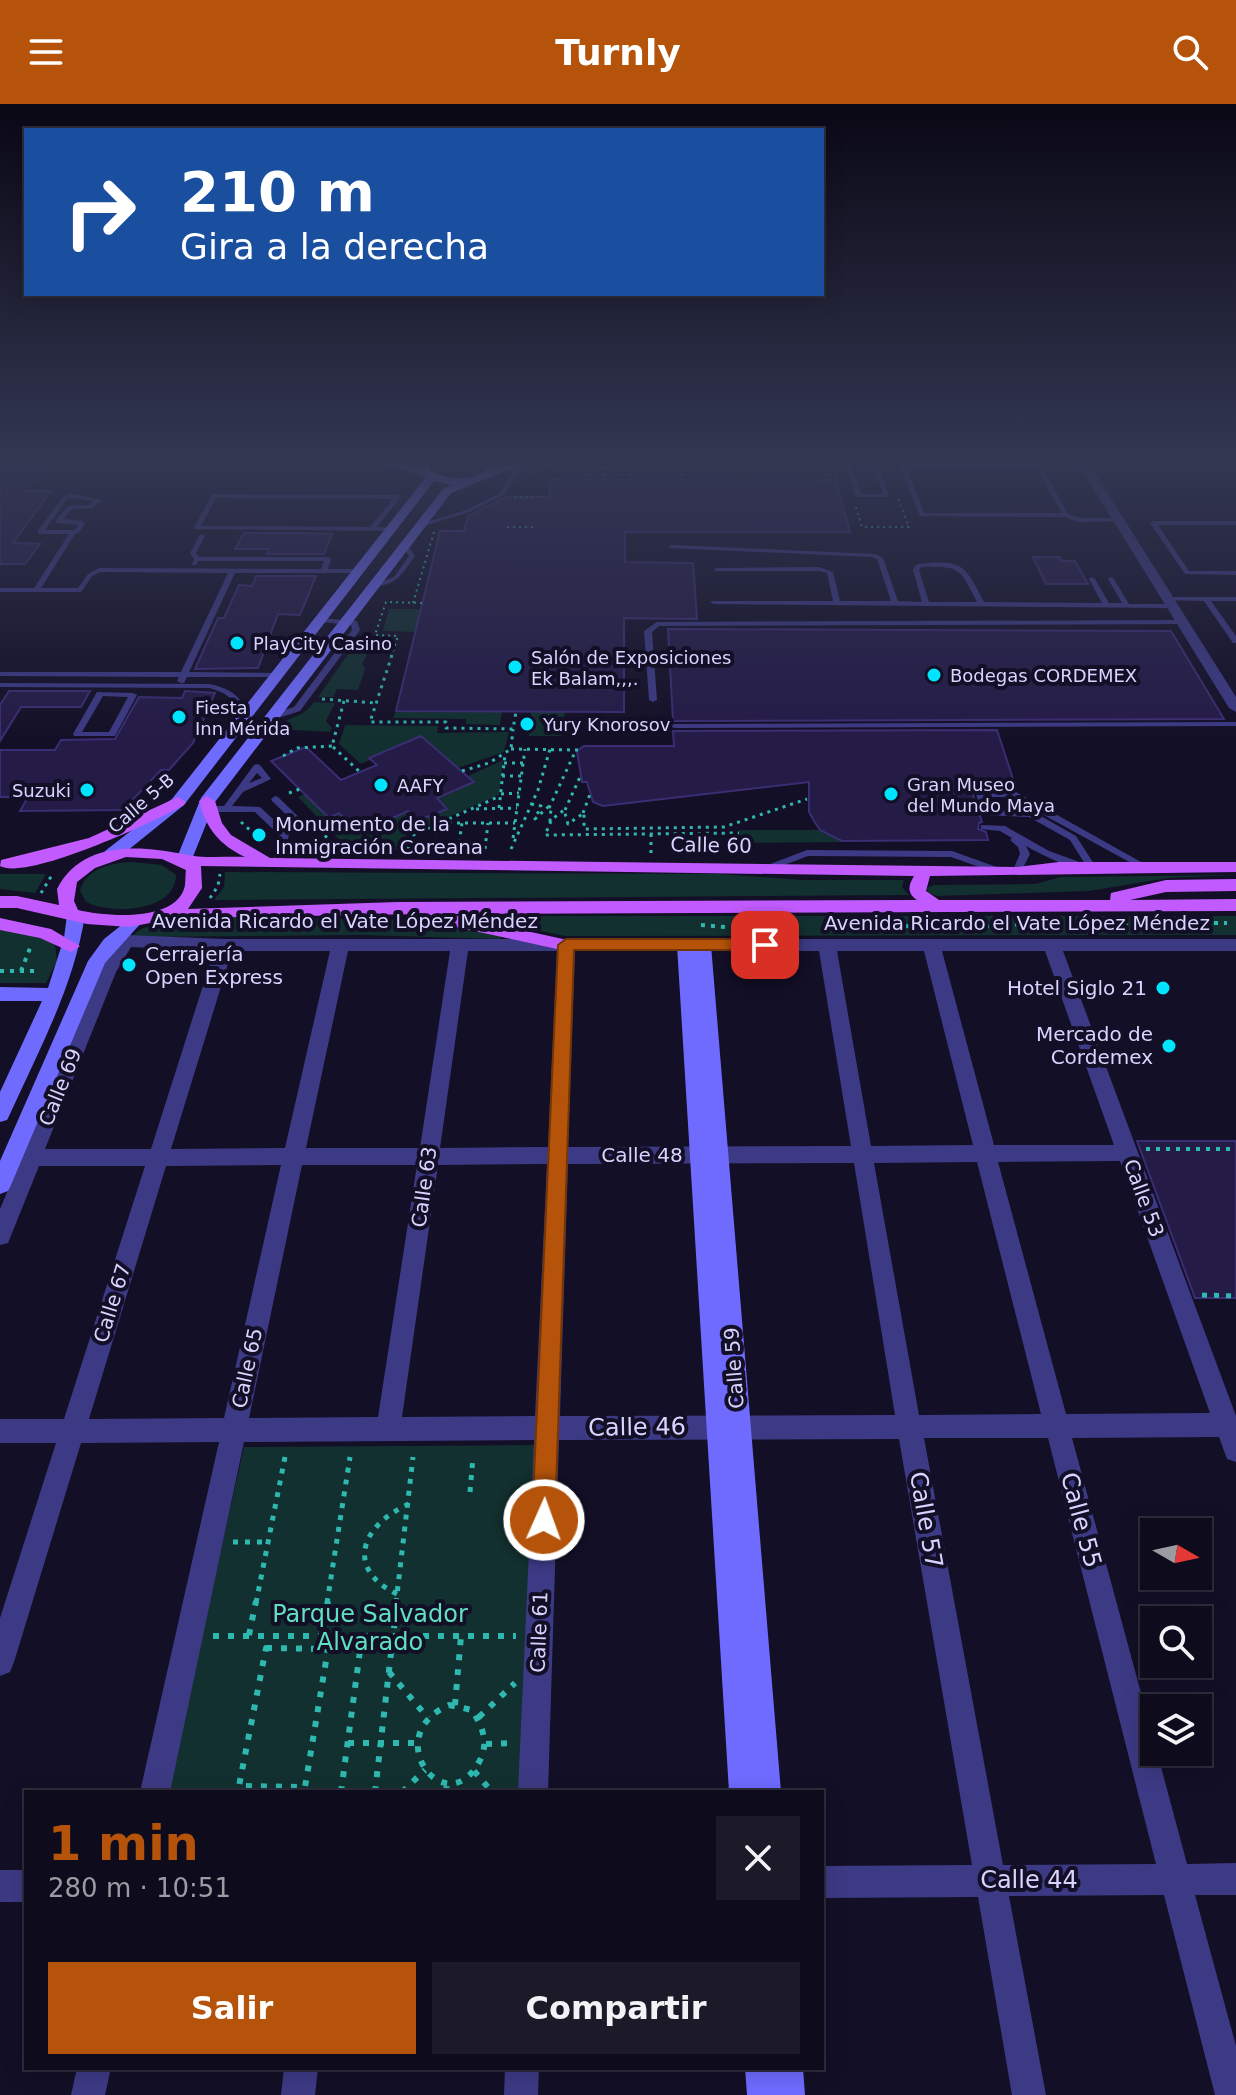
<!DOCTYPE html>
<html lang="es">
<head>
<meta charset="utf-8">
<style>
	:root { --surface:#0e0b1c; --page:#1c1929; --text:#f1f3f6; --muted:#9b9ba3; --line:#2e2b3b; --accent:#b45309 }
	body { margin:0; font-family:"DejaVu Sans",sans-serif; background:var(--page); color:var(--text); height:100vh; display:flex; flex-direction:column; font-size:30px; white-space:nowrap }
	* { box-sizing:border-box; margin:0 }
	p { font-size:26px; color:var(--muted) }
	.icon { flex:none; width:44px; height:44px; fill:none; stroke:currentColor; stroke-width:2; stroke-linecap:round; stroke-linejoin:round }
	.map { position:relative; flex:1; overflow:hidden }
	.side { position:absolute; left:24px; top:1686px; width:800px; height:280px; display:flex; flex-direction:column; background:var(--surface); border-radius:0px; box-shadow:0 4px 20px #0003,0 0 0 2px var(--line) }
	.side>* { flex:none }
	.top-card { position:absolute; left:24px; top:24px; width:800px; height:168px; border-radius:0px; box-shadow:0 4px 20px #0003,0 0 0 2px var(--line); background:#1a4fa0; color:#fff; overflow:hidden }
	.needle { width:52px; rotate:99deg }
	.fabs { position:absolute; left:1140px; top:1414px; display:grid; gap:16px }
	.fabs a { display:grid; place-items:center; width:72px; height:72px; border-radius:0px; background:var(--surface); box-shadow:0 4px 20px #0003,0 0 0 2px var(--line); font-size:40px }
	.pin { position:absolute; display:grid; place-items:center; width:68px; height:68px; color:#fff; margin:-34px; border-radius:16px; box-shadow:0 4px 12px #0006 }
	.me { position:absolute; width:88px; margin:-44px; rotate:2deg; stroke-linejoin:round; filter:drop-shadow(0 0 6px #0008) }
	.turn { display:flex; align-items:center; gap:28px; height:168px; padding:0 24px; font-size:36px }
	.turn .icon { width:104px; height:104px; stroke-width:2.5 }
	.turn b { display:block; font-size:56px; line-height:68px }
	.round { display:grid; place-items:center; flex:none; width:84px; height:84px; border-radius:0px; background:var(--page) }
	.summary { display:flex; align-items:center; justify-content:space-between; height:136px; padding:0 24px }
	h1 { font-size:48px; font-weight:800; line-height:60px; color:var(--accent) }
	.primary-button { display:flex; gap:16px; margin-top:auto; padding:16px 24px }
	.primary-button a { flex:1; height:92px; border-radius:0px; background:var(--accent); color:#fff; font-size:32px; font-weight:800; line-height:92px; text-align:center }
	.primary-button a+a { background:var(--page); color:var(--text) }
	header { display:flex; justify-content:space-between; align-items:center; height:104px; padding:0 24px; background:var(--accent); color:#fff; font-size:36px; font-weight:800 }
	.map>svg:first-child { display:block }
	.green { fill:#12302f }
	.building { fill:#241b47; stroke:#3b2d73; stroke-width:2 }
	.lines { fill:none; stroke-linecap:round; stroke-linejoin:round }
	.path-far4 { stroke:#2fb8b0; stroke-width:2; stroke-dasharray:2 4; stroke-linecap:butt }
	.path-far3 { stroke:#2fb8b0; stroke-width:3; stroke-dasharray:3 5; stroke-linecap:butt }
	.path-far2 { stroke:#2fb8b0; stroke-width:4; stroke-dasharray:4 6; stroke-linecap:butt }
	.path-far1 { stroke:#2fb8b0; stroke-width:5; stroke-dasharray:5 7; stroke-linecap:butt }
	.path { stroke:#2fb8b0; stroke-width:6; stroke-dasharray:6 9; stroke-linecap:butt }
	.lane { fill:#3d3a85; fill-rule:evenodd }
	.street { fill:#3d3a85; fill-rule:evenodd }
	.secondary { fill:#6f6bff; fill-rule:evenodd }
	.primary { fill:#c25bff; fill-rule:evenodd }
	.route { fill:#b45309; stroke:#753606; stroke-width:2 }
	.poi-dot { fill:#00e5ff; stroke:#130f26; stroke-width:3 }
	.labels { text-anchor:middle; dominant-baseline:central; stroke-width:8; stroke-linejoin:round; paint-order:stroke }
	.far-poi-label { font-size:18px; fill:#d9d4ff; stroke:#130f26; text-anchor:start }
	.far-street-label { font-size:18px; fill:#d9d4ff; stroke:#130f26 }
	.poi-label { font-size:20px; fill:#d9d4ff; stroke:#130f26; text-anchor:start }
	.street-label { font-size:20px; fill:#d9d4ff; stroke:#130f26 }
	.near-street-label { font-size:24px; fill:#d9d4ff; stroke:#130f26 }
	.near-park-label { font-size:24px; fill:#5fe0c0; stroke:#130f26 }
</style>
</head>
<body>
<header><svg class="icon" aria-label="menu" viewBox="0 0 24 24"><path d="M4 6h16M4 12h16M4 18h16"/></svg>Turnly<svg class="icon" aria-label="search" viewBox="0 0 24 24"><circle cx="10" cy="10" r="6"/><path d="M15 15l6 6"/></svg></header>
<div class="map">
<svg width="1236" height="1991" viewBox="0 0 1236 1991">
	<rect width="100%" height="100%" fill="#130f26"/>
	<path class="green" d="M389,505H420L415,528L383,527Z
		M354,542L371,543L362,560L365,565L358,586L337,585L333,593H318Z
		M314,598L335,599L326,617L332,624L330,628L277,625C287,610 301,617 314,598Z
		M396,607L502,608L500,621L466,620V615L393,614Z
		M531,608H565L561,632H529Z
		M345,621L438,622L437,629L509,628L504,648L458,664L421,633L361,660L339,640Z
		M503,656L499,691L407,731L404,745L350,747L298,693L305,690L329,714L339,709L360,729L408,707L418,717L446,705L439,696L427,698L473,678L468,672Z
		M739,726H820L846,738L741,739Z
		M132,758L162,761L176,771C176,808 111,811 86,798L80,787C86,764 111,759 132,758Z
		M225,768L721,770L802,776H904L902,783L909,791L214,796L224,783Z
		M0,770H46L35,789L0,785Z
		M1236,771L1168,774L1089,787L937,792L928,789L927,784L934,781L1035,780L1061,773Z
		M468,812H1236V831L565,832Z
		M226,813L439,816L503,832L499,835L359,831L132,833C144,814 204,815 226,813Z
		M0,824L42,832L55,841L57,857L46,879H0Z
		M539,1341L525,1688H167L244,1343Z"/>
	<path class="building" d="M0,358H47L25,387H51L13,439L40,440L25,460H0Z
		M551,375L836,376L850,428H625V458L693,459L697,515L624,514V608L396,607L440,427H464L468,412L506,393H549Z
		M244,429H298L332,430L324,450H267L269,445H235Z
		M1033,453H1060L1062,457H1075L1088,480H1046Z
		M256,472H316L300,511L278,510L258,564L195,565L218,514H224L239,481L252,482Z
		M668,525L1171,527L1224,615L673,617Z
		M9,587H90L81,603H21L0,637V601Z
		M185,587L215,589L193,639L169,666H161L123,706L20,707L28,693H0V646H55L61,636L115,635L139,593L182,594Z
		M997,626L1016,684H971L982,718L979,719L978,725L986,728L988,736L842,737L820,726L814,717L809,708V678L603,702L593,698L587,678H582L577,647L584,642H674L673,627Z
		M421,632L474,678L437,694L447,705L417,717L408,707L360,729L339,709L329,714L271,657L306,643L341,676L377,661L369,654Z
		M1137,1037H1236V1194H1195Z"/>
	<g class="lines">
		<path class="path-far4" d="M818,362L835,364L833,358
			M541,364H767
			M576,364V372
			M589,364V372
			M604,364V372
			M681,364V372
			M823,364L825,372H837
			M533,368L557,358
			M618,372L619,364
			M631,372L632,364
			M672,372L673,375
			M763,372V376
			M794,372L795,376
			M514,394L541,392
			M856,403L862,423H909L897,392
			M507,423H537
			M413,499L434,428
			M361,540L394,543
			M391,553L398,532L375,531L386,498L422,499"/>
		<path class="path-far3" d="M392,551L370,618H446V624L513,625L516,608
			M322,595L376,599
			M344,597L332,642L360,668
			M511,645L578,646
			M283,652L297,644L332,642
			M504,659H523
			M462,667L489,659L511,645L513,625
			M502,672H521
			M289,689L300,685
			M501,690L519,689
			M531,700L541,702L535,715L548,703L551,704L550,717L564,706L568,720L584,709V725L724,723L807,695
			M499,704L505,651
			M549,704L576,646
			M476,705L517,704
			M565,706L580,673
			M583,709L590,690
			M551,717L545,731L739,729
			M241,718L251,727
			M441,719H515
			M319,726L339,745
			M651,730V749
			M513,734L525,645
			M485,745L488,719
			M511,745L538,686L550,645
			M408,746L411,732L500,692
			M432,746L438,721
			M458,746L462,719
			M41,789L52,771
			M210,794L218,782L220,770"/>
		<path class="path-far2" d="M1104,819H1227
			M885,820L916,823
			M701,821L725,823
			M737,823L772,821
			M965,823L1028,820
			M0,867H38
			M21,867L32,839
			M1146,1045H1236"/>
		<path class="path-far1" d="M1202,1191L1236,1192
			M470,1388L473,1353
			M233,1438H268
			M397,1490C343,1464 363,1420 409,1400
			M256,1499L285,1353
			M327,1499L350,1353
			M396,1499L413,1353"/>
		<path class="path" d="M249,1531L256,1497
			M213,1532H516
			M266,1544L328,1545L305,1683L239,1682Z
			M320,1545L328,1497
			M389,1568L428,1614
			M449,1601L472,1606C482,1622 490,1639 479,1658C446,1720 378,1632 449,1601Z
			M455,1601L461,1532
			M479,1613L515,1579
			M348,1639H418
			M486,1640L512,1639
			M474,1667L492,1688
			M341,1688L362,1532
			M375,1688L397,1497
			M402,1688L425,1666
			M446,1688L447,1679"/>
		<path class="lane" d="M519,358L525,359L504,391L470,408L420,423L417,421L466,406L500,389Z
			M773,358H809L806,360Z
			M845,358H851L861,390H883L872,358H878L889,393H856Z
			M1038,359L1041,361L1068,410L1080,414H1118L1120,415V417L1079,418L1065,413L920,412L900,362L903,360ZM1036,363L1062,409H924L907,364Z
			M71,390L102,396L92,404L72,405L63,415L82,417L85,419L79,429L75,430L41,484H78L88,470L99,464L321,465L324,457H199L196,461H192L194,455L190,449L199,432L202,430L205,432L196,449L199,453H328L331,455L328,465H360L363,467L360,469H235L189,568L278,569H281V573H187L184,579H181L177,577L179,573L0,572V568H181L228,469L100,468L92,472L82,487L80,488H0V484H34L69,430H40L37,428L63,393ZM71,394L94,397L88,401L68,402L55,417L58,419L78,421L75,426H45L67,395Z
			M214,390L398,391L401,393L377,423L396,424L397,425L394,427L195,425L194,424L211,392ZM216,394L393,395L370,423L201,422Z
			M1236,417V421H1158L1189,467H1236V471L1185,470L1150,419L1153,417Z
			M403,440H407L415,452L414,453C401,472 396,481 372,483V481L394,473L409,452L402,441Z
			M671,441L875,450L883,454L898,497L922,498L913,466L917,460C962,455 965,460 984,498L1102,499L1089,475L1092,473L1095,475L1109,499H1122L1108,475L1111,473L1114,475L1129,500H1172L1176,502L1172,504L714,500L710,498L712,497H833L827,469L819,467H715V465L717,464L819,463L833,468L840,497H891L877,455L872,453L669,444L668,443ZM921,463C960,462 960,464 977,498H929L919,466Z
			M1167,493H1236V497H1211L1236,532V539H1233L1204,497L1165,496L1164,495Z
			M319,514L357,517L360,526L300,607L275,615H269V611L294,603L352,526L351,521L322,518H319Z
			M1182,516H1185V520L659,522L652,528L657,596L653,598L649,596L644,527L657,518Z
			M0,579L209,580C230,584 242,592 249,613L242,615C234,595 230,590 209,584L0,583Z
			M97,588L133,589L137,591L115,632H74L73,630ZM103,592L128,593L109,628H82Z
			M1236,618V622L674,624L670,622L674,620Z
			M257,660L260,661L271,675L243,688L232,702L260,703L288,729L289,731L282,760L277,763L272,760L280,732L255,708H209L205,705L209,702H224L254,661ZM257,669L262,674L249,679Z
			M980,687L1016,688L1150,763L1148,765H1142L1011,693H985L990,706L1034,708L1076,732L1096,763C1079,771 1043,751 1026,742L1030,750L1020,770H1014L1012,768L1020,750L1018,743L1010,736L1012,734L1000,727L981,725V721L1005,722L1049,747L1085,760L1070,736L1029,713L983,711L976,690Z
			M275,692L278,693L309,723V727H303L272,697L271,695Z
			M807,746L952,747L1005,766L1007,768L1005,770H999L951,753L808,752L771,766H765L763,764L765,762Z"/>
		<path class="street" d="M1077,358H1088L1236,593V608L1229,604Z
			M126,831L225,835H1236V847H1063L1236,1312V1358L1227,1355L1219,1333L1072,1334L1154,1637V1648H1157L1187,1760L1236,1759V1791H1195L1236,1942V1991H1215L1164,1791L1009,1792L1046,1991H1012L978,1793L822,1794V1762L972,1761L899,1335L559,1336L548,1688H518L534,1336L244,1338L170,1688H140L219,1338L81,1339L14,1558L10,1568L0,1572V1514L56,1339H0V1315H64L145,1062H39L8,1139L0,1141V1105L18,1062L10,1054L13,1048L25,1046L98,868L120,833ZM131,843L214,847L151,1045H45L116,868ZM232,847H330L285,1044L171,1045ZM348,847H450L420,1044H306ZM468,847H557L548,1043L440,1044ZM575,847H819L851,1042L568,1043ZM837,847H924L973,1041L871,1042ZM942,847H1045L1114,1041H994ZM1120,1057L1210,1309L1066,1310L998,1058ZM977,1058L1041,1310L919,1311L874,1059ZM854,1059L895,1311L560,1312L568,1060ZM547,1060L535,1312L402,1313L438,1061ZM281,1061L224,1314L89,1315L166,1062ZM302,1061H417L378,1313L249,1314ZM924,1334H1048L1156,1760L1003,1761Z
			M0,1766H26V1798H0Z
			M77,1964H111L105,1991H71Z
			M284,1964H318L315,1991H281Z
			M505,1964H539L538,1991H504Z"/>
		<path class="secondary" d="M378,358H397L419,364L420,358H430V366C447,377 481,379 491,358H501V361L529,358L451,389L215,698L190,760H178L176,756L201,694L443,385L451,381L434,377L184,701L117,755H105L103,751L105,747L172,695L426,373Z
			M76,805L85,811C74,882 39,946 10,1010L7,1016L0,1018V988L42,897H0V883L48,884L64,834L67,811Z
			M133,812L142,818L105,859L11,1081L8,1087L0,1090V1057L88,857L104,835Z
			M686,835L694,840L702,835L711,841L781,1688H729L677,841Z
			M745,1964H803L805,1991H747Z"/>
		<path class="primary" d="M207,692L215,697L222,719L231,731L270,754L1017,763L1059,758H1236V768L930,772L926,787L939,796H1110L1111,789L1166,776L1236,775V787L1166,788L1130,796L1236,795V807L449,810L572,837L575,841L566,847L433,818L427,816L426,810L238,813L161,817L129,823L87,820L17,804H0V792H17L59,801L57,785C81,737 139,741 183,750C202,755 226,752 245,753C220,741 206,725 199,697ZM126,753L162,755L186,766C185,772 186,780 184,785C172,819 104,812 78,806L74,797L77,778L95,764ZM201,762L914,772C908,782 907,789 917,796L398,798L188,805L202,784Z
			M178,693L186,698L184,701C154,718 27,777 0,762L1,756L89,734Z
			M0,814L51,825L80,842L71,848L40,834L0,826Z"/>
	</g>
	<linearGradient id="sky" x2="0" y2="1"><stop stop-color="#0a0815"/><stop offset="0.56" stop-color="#333752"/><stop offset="1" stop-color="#333752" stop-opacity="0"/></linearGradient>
	<rect width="1236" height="637" fill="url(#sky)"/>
	<path class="route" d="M566,835H765L773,841L765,846H574L555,1416L552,1424L544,1427L535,1424L532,1416L558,841Z"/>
	<g class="poi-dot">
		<circle cx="237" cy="539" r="8"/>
		<circle cx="515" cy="563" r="8"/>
		<circle cx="934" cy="571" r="8"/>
		<circle cx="179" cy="613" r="8"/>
		<circle cx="527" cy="620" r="8"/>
		<circle cx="381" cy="681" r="8"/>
		<circle cx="87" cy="686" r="8"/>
		<circle cx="891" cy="690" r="8"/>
		<circle cx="259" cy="731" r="8"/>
		<circle cx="129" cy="861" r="8"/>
		<circle cx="1163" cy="884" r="8"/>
		<circle cx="1169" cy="942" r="8"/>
	</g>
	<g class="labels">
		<g class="far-poi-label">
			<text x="253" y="539">PlayCity Casino</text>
			<text x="531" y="553">Salón de Exposiciones<tspan x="531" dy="21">Ek Balam,,,.</tspan></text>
			<text x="950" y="571">Bodegas CORDEMEX</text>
			<text x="195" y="603">Fiesta<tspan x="195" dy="21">Inn Mérida</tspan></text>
			<text x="543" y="620">Yury Knorosov</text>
			<text x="907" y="680">Gran Museo<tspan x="907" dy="21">del Mundo Maya</tspan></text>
			<text x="397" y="681">AAFY</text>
			<text x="71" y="686" text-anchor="end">Suzuki</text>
		</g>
		<g class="far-street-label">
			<text transform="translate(141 699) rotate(-41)">Calle 5-B</text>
		</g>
		<g class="poi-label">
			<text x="275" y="720">Monumento de la<tspan x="275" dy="23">Inmigración Coreana</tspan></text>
			<text x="145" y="850">Cerrajería<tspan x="145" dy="23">Open Express</tspan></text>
			<text x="1147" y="884" text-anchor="end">Hotel Siglo 21</text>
			<text x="1153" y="930" text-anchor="end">Mercado de<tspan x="1153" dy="23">Cordemex</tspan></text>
		</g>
		<g class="street-label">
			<text transform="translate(711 741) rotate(1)">Calle 60</text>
			<text x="345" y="817">Avenida Ricardo el Vate López Méndez</text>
			<text x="1017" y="819">Avenida Ricardo el Vate López Méndez</text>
			<text transform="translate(60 983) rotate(-68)">Calle 69</text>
			<text x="642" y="1051">Calle 48</text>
			<text transform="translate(424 1083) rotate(-82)">Calle 63</text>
			<text transform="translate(1144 1094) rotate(70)">Calle 53</text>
			<text transform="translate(112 1199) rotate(-73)">Calle 67</text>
			<text transform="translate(247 1264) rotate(-78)">Calle 65</text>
			<text transform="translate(734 1264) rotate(-94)">Calle 59</text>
			<text transform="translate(539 1528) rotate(-88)">Calle 61</text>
		</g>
		<g class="near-street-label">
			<text transform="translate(637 1323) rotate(-1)">Calle 46</text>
			<text transform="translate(926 1416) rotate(80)">Calle 57</text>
			<text transform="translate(1081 1416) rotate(75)">Calle 55</text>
			<text x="1029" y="1776">Calle 44</text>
		</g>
		<g class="near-park-label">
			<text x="370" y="1510">Parque Salvador<tspan x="370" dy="28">Alvarado</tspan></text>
		</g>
	</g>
</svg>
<div class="fabs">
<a><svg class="needle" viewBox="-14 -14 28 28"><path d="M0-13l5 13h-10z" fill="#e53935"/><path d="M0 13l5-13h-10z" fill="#9b9ba3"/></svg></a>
<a><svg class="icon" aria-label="search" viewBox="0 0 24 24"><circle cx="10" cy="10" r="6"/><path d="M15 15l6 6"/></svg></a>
<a><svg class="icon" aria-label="layers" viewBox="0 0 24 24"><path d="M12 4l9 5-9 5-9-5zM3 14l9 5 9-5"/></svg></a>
</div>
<div class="pin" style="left:765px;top:841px;background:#d93025"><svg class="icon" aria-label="arrive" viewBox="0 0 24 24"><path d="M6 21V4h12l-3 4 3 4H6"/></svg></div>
<svg class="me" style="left:544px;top:1416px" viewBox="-20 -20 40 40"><circle r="17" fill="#b45309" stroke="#fff" stroke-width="3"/><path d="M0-11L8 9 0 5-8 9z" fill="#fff"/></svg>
<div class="top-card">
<div class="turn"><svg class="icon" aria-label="right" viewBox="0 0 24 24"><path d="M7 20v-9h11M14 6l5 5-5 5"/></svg><div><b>210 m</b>Gira a la derecha</div></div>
</div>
<section class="side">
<div class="summary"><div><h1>1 min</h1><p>280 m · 10:51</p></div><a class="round"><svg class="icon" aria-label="close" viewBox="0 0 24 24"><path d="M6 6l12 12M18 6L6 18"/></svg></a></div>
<div class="primary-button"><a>Salir</a><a>Compartir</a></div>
</section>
</div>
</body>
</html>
